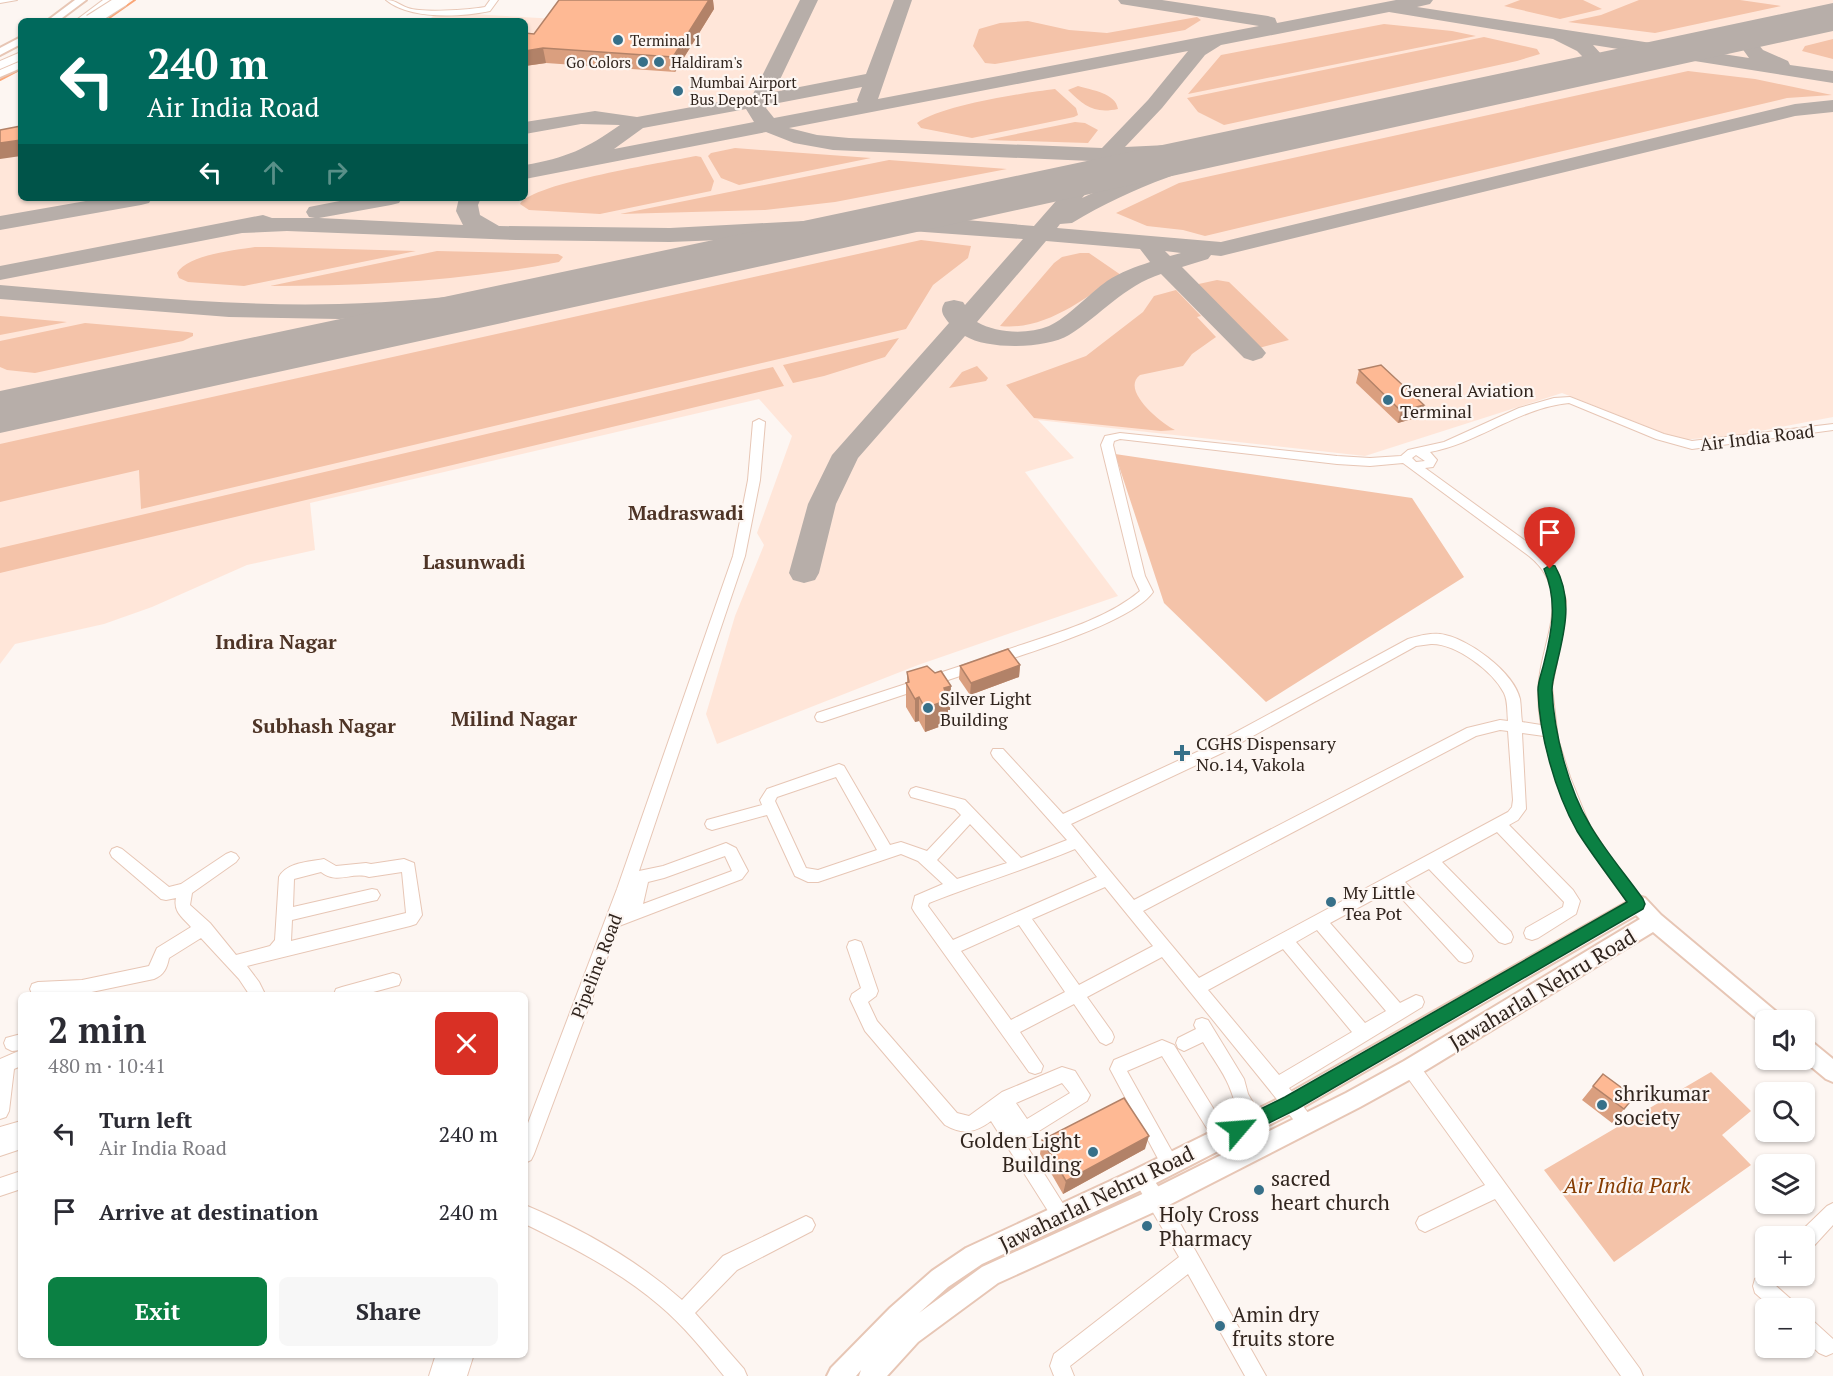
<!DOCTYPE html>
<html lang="en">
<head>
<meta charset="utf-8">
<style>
	:root { --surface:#fff; --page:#f7f7f7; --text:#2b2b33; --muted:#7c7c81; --accent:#0b8043 }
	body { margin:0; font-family:"PT Serif",serif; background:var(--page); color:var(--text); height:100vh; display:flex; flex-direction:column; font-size:22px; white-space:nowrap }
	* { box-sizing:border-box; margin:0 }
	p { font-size:20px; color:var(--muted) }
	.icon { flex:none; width:33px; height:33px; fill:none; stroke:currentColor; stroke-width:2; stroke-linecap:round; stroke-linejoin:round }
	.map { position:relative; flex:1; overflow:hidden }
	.panel { position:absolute; left:18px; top:992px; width:510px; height:366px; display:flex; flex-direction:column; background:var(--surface); border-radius:9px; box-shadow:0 2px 4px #0004 }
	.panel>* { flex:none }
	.guide { position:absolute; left:18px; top:18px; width:510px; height:183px; border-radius:9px; box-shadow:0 2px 4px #0004; background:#00695c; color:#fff; overflow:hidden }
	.tools { position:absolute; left:1755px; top:1010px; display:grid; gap:12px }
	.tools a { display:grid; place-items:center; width:60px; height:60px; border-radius:9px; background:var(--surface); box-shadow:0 2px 4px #0004; font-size:30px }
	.pin { position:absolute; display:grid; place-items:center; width:51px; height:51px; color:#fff; margin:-62px -26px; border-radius:50% 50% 50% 0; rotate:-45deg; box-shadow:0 0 6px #0007 }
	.pin .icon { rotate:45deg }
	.me { position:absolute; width:66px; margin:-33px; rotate:63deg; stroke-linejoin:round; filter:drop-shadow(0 0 4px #0008) }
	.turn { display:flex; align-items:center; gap:21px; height:126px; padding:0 30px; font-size:27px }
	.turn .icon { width:78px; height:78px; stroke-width:2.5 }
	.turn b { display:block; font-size:42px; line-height:51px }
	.lanes { display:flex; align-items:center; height:57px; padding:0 30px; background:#0003; justify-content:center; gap:30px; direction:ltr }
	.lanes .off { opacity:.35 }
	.round { display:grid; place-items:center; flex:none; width:63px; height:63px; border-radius:9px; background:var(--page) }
	.head { display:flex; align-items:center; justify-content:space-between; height:102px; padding:0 30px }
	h1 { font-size:36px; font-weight:700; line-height:45px }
	.cta { display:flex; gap:12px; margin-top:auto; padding:12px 30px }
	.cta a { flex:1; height:69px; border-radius:9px; background:var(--accent); color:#fff; font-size:24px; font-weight:700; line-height:69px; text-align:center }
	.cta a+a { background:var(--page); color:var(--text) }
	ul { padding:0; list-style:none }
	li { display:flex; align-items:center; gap:18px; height:78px; padding:0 30px }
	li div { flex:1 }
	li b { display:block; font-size:22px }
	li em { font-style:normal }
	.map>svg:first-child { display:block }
	.built { fill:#ffe6d9 }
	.green { fill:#f4c3a9 }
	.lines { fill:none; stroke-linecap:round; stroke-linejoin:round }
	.stream { stroke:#faa677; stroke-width:2 }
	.taxiway { fill:#b7aea9; fill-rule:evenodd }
	.runway { fill:#b7aea9; fill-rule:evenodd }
	.minor-casing { stroke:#e7c6b5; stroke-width:2 }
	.major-casing { stroke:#e7c6b5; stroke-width:4 }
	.highway-casing { stroke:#e7c6b5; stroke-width:2 }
	.minor { fill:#fff; fill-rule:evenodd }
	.major { fill:#fff; fill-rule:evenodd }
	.highway { fill:#fff; fill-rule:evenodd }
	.highway-bridge-casing { stroke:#e7c6b5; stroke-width:14; stroke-linecap:butt }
	.highway-bridge { stroke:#fff; stroke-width:12 }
	.wall { fill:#da9f7f }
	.shaded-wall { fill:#b28268 }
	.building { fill:#feb994; stroke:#b28268; stroke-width:1.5 }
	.route { fill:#0b8043; stroke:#07532c; stroke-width:1.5 }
	.poi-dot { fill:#377089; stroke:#fdf6f2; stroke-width:2 }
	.labels { text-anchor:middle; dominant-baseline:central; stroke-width:4.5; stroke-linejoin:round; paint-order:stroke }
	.far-poi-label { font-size:15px; fill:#31251e; stroke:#fdf6f2; text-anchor:start }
	.poi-label { font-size:18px; fill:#31251e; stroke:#fdf6f2; text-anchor:start }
	.street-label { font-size:18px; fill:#31251e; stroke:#fdf6f2 }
	.neighbourhood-label { font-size:20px; font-weight:bold; fill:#4e3426; stroke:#fdf6f2 }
	.near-street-label { font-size:21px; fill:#31251e; stroke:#fdf6f2 }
	.near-poi-label { font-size:21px; fill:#31251e; stroke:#fdf6f2; text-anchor:start }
	.near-park-label { font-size:21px; font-style:italic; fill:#853b00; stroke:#fdf6f2 }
</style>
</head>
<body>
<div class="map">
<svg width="1833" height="1376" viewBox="0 0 1833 1376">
	<rect width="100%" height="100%" fill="#fdf6f2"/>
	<path class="built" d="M573,0H1833V417L1739,435L1681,440L1562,393L1365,456L1038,420L1074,458L1025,472L1118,596L918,665L717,744L706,714L735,616L764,545L757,533L792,436L759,399L310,503L315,550L247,565L152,607L104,624L15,644L0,664V145L21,141V198H525V21H428L437,12L557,19Z"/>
	<path class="green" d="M1520,0H1583L1602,9L1560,19L1504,6Z
		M1639,0H1740L1781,6L1655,33L1568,22L1601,15Z
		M1197,17L1201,20L1185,30L995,64L985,63L973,46L979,29L1000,23L1028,21L1069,30L1107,33Z
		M1384,24L1452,31L1476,36L1188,94L1221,55Z
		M1484,37L1537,49L1540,54L1517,61L1224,125L1198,112L1187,98Z
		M1833,39V59L1802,51L1805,46Z
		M1688,71L1755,79L1832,95L1787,98L1205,236L1183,230L1147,226L1116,213L1179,183Z
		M1078,86C1091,90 1116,93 1118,109C1094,114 1084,106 1068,90Z
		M1055,89L1076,108L1078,115L1074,117L972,138L921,128L917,123C943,105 1022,93 1055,89Z
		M1075,122L1085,123L1098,130L1088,143L987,140Z
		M735,148L871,158L739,185L721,178L708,156L711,153Z
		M696,156L701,157L714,181L711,191L600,214L529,210L520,204C532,183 667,162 696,156Z
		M889,160L1007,169L835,202L765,210L620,214Z
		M921,240L971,246L968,258L933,285L906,329L141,509L139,470L0,502V444Z
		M255,247H269L416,251L244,286L188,282L179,278L177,273C187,255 235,250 255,247Z
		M437,251L558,254L563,257L559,262C463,281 367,286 270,286Z
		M1080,253H1089L1121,275C1084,298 1046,331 1000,326L1054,263L1062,257Z
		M1217,280L1229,282L1289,340L1255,349L1194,285Z
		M1176,290L1201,316L1197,317L1216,337L1192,354L1183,366L1140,375C1120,390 1161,423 1175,430L1161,431L1034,418L1006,385L1086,356L1143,312L1154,296Z
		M0,316L67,322L0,335Z
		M85,323L188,332L193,333V336L183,341L35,373L7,370L0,367V341Z
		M899,338L885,357L824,376L793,383L783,365Z
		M977,366L988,378L986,381L949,388L962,372Z
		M773,367L784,386L0,573V548Z
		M1115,454L1412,498L1464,577L1266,702L1164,603Z
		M1711,1072L1751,1111L1722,1135L1751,1165L1614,1262L1544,1170Z"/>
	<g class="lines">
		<path class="stream" d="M105,21L135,0
			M0,80L21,69"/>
		<path class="taxiway" d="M800,0H818L774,92L866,74L894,0H912L878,99L1259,26L1127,5L1121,4L1118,0H1162L1268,16L1275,18L1277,23L1396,0H1433L1430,4L1417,7L1749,58L1739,44L1745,33L1766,26L1773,28L1775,32L1773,36L1759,41L1758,44L1763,50L1788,61L1790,65L1833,71V83L1593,45L1602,55C1600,69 1591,79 1576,75L1573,71L1582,62V56L1577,51L1553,39L1389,12L1221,45L1205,55L1162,108L1125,147L1188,144L1196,145L1199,150L1197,153L1260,135L1267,137L1271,141L1267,145C1199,165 1133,186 1072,223L1060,224L1057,228L1221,242L1795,104L1833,100V112L1795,116L1221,256L1211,255L1208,259L1182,267L1262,348L1266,353L1262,358L1253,361L1244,358L1161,274C1124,286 1101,315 1069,335C1046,349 988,350 965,336L858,458L836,504L819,573L815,580L804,583L793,580L789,573L808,504L832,455L949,323C943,315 939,311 945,302L954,300L963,302L965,305L1023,239L869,228L746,239L670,242L516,240L287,231L242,233L0,280V266L263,215L272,218H315L309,217L306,212L309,207L355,198H402L399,203L391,205L319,218L463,225L456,211L459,198H481L478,205L480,215L499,226L670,228L823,220L899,210L909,215L1034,226L1091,161L833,150L794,143L766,132L525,179V165C566,158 586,149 620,125L581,124L525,134V122L595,111L637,117L752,96ZM1188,51L1148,100L1102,148L849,138L817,135L789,128ZM862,87L857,100L858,102L774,118L766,108L768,105ZM746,109L754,122L614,149L643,128ZM1185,157L1127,177L1082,198L1114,160ZM1046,241L1140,249L1150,262C1135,267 1121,272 1107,281C1090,293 1067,318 1049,326C1027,335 996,333 977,322ZM1165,251L1181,253L1170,256Z
			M103,198H152L149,203L141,205L0,230V216Z
			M574,281L583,283L586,288L583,293L440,313L339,319L229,317L0,299V285C113,294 226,307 339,304C418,302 496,292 574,281Z
			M32,397L41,399L45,405L41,411L0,415V399Z"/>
		<path class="runway" d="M1833,3V31L0,433V391Z"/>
		<defs>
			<path id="minor" d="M0,0H17L0,3Z
				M386,0C396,0 399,5 408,8C423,13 468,10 485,7L490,0H498L490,11C461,17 410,20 386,0Z
				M1570,397L1664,434L1692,441L1833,424V430L1692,449L1656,439L1569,403C1518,408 1479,443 1430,452L1437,460L1433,467L1425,468L1538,550L1558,572L1566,601L1563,630L1552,687L1558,739L1570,777L1589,824L1607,852L1646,904L1643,909L1638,911L1633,909C1590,853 1559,806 1544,736L1522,733L1526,809L1518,820L1509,825L1573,890L1580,901L1576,914L1538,938L1532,940L1526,938L1524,933L1526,928L1563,907L1564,902L1497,832L1442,862L1511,932L1513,937L1511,942L1505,944L1499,942L1429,869L1405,882L1471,951L1473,956L1471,961L1465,963L1459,961L1393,889L1330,923L1400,1003L1416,995L1422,997L1424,1002L1422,1007L1289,1088L1316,1123L1313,1129L1307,1131L1301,1129L1162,957L1087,997L1112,1032L1114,1037L1112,1042L1106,1045L1100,1042L1074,1004L1020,1032L1043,1066L1041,1072L1035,1074L1029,1072L915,913L912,908L915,896L943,884L918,861L901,854L818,882H808L795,876L767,815L712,830L707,828L705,824L707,820L762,805L760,800L767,789L839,764L844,766L890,845L901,842L927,851L961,815L955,809L911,797L909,793L911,789L916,787L965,800L1021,858L1067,840L993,757L991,753L993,749H1003L1063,814L1212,745L1408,639C1418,636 1430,633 1440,634C1467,637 1514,672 1520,699C1521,706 1521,715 1522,722L1541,725C1538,708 1537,690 1540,673C1547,630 1570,589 1529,556L1403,463L1370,466L1337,464L1120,439L1114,441L1113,445L1145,576L1153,592C1133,621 1030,653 994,664L987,659L989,656C1037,638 1101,624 1140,591L1133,576L1101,445L1105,436L1120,433L1337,456L1370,458L1401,456L1408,450L1444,442L1519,408L1554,398ZM1416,455L1425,461L1416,462L1412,458ZM1431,644C1455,643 1493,671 1504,693C1508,701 1507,712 1508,721L1500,720L1467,728L1134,900L1071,824L1222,753L1416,646ZM1500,730L1508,731L1513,800L1512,807L1508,812L1199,978L1143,911L1476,736ZM836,777L877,850L818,870L806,868L775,801L777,797ZM970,824L1007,863L957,879L937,860ZM1075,849L1097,877L953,940L928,906L929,903C977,884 1027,869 1075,849ZM1105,887L1153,946L1079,985L1032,919ZM1019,925L1065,992L1011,1020L961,951ZM1317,930L1386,1011L1365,1023L1296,942ZM1283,949L1352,1032L1279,1075L1208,990Z
				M759,419L765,422L760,480L745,556L639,871L663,866L726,843L736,848L748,871L742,879L619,926L534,1154L531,1160L525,1163V1131L617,889L733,556L748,480L753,422ZM725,856L732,871L643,904L648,882L664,878Z
				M976,661L981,663L983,666L981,669L822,722L817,721L815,717L817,713Z
				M117,847L122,849L169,887L181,884L226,854L231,852L236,854L239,858L236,862L192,893L190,905L210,923L236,955L270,946L275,940L279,877C287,862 309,862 324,859L336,866L366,863L371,864L404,859L414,863L422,915L416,924L410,926L247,966L259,982L265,994H249L239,979L201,938L169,958C167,968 164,975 154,979L82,994H32L30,989L32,984L38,982L82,980L149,966L157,948L191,927C183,918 173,912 176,898L166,900L161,899L112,857L110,853L112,849ZM321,872C337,885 352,871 369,877L402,872L406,913L291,941L292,920L372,901L377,900L380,895L377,890L372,889L293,907L294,879Z
				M855,940L861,942L863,947L878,991L876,996L868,1002L877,1021L957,1113L969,1116L1002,1092L1062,1067L1075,1071L1090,1095L1087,1101L1031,1136L1025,1138L1021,1137L1067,1210L1070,1216L1067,1222L1061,1225L1055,1222L991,1121C975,1133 962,1135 945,1125L865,1031L850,999L852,994L861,988L847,947L849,942ZM1062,1083L1070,1093L1027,1119L1016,1103Z
				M393,973L399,975L401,980L399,985L366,994H334L336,989L342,987Z
				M1202,1018L1208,1020L1244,1079L1248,1094L1264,1121L1261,1127L1255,1129C1240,1123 1235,1100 1229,1086C1223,1071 1211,1056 1203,1042L1184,1051L1178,1048L1176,1043L1178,1038L1196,1029L1194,1025L1196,1020Z
				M21,1034V1050L12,1051L6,1048L4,1043L6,1038Z
				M1162,1040L1174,1045L1231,1137L1228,1143L1222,1145L1216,1143L1162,1056L1127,1071L1179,1164L1176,1170L1170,1173L1164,1170L1110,1069L1114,1060Z
				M21,1050V1066L14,1069L9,1111L6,1117L0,1119V1059Z
				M1411,1060L1417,1062L1640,1369L1643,1376H1621L1495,1199L1425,1232L1419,1229L1416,1223L1419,1217L1485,1185L1405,1074L1403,1068L1405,1062Z
				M21,1121V1149L0,1156V1127Z
				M1142,1169L1148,1172L1163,1193L1266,1376H1245L1188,1274L1070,1366L1074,1376H1054L1050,1366L1054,1354L1179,1257L1133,1178L1136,1172Z
				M21,1171V1189L0,1196V1178Z
				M1833,1203V1225L1811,1249L1804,1251V1236L1797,1235L1827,1206Z
				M525,1205C580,1228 637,1260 682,1300L723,1256L806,1216L812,1219L815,1225L812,1231L737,1270L695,1313L744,1369L747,1376H724C704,1351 684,1326 659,1305C619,1271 572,1247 525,1224Z
				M1766,1268V1275H1781L1775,1285L1793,1301L1796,1308H1772L1755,1293L1753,1286L1755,1279Z
				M1804,1317L1811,1319L1833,1339V1353L1826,1356L1819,1353L1804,1339Z
				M436,1354H474L467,1376H429Z"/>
			<path id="major" d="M75,0H86L58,21H47Z
				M21,37V44L0,55V48Z
				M21,61V68L0,77V70Z
				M1638,896L1645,898L1661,915L1779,1014L1782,1020H1766L1765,1026L1653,932L1418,1075L1360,1107L1165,1207L998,1283L918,1342L887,1376H859L861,1370L856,1376H827L831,1368L890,1308L932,1271L966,1248L1134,1170L1284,1096ZM1636,915L1640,919L1404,1061L1346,1093L1149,1191L982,1267L919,1313L948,1287L982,1264L1150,1186L1298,1110Z
				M1804,1039L1811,1041L1833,1059V1082L1826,1079L1802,1059H1804Z"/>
			<path id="highway" d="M103,0H115L87,21H75Z
				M21,52V60L0,69V61Z"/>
		</defs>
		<use href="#minor" class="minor-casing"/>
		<use href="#major" class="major-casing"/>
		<use href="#highway" class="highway-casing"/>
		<use href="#minor" class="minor"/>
		<use href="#major" class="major"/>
		<use href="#highway" class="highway"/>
		<defs>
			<path id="highway-bridge" d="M90,21L123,0"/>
		</defs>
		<use href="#highway-bridge" class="highway-bridge-casing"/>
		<use href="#highway-bridge" class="highway-bridge"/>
	</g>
	<path class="wall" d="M713,1L714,9L675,72L546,63L525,66V33L534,34Z
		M1359,370L1424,405L1419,417L1398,423L1356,383Z
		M1020,665L1019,677L970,695L959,679L960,666Z
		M907,672L950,710H948L947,724L925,732L919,721L915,722L906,707V683L907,682Z
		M1603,1074L1624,1109L1612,1123L1582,1100Z
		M1042,1140L1145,1149L1063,1194L1040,1154Z"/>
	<path class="shaded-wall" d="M707,0H713L714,9L675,72L673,57Z
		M543,48L546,63L525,66V51Z
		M21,140V156L0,159V143Z
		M1424,405L1419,417L1398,423L1401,411Z
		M1020,665L1019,677L970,695L971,683Z
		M951,686L950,710H948L947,724L925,732V708L944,688Z
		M919,697V721L915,722V699Z
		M1149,1136L1145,1149L1063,1194L1066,1181Z"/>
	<path class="building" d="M559,0H709L673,57L543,48L525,51V33L534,34Z
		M21,126V140L0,143V130Z
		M1381,365L1424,405L1401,411L1359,370Z
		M1008,649L1020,665L971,683L960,666Z
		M927,666L935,673L941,671L951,686L944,688L948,700L925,708L919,697L915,699L906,683L909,682L907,672Z
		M1603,1074L1634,1097L1624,1109L1593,1086Z
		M1124,1098L1149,1136L1066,1181L1042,1140Z"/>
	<path class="route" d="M1550,565L1555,566C1573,598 1565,630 1557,663C1555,672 1552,682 1552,690C1554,732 1568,789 1590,825C1605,851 1626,875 1643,899L1645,904L1643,909L1297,1109L1245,1135L1238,1138L1232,1135L1230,1129L1232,1123L1285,1097L1627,902C1611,879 1592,855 1577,831C1555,792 1539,734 1538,690C1538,681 1542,672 1544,663C1552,631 1558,601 1544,569Z"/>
	<g class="poi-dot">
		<circle cx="618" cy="40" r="6"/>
		<circle cx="643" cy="62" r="6"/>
		<circle cx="659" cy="62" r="6"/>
		<circle cx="678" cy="91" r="6"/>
		<circle cx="1388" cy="400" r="6"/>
		<circle cx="928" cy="708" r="6"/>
		<path d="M1179 744h6v6h6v6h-6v6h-6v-6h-6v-6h6z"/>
		<circle cx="1331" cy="902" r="6"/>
		<circle cx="1602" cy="1105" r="6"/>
		<circle cx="1093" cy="1152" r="6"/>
		<circle cx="1259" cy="1190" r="6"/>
		<circle cx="1147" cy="1226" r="6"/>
		<circle cx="1220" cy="1326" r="6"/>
	</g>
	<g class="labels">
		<g class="far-poi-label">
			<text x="630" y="40">Terminal 1</text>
			<text x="631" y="62" text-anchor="end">Go Colors</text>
			<text x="671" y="62">Haldiram's</text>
			<text x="690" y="82">Mumbai Airport<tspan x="690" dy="17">Bus Depot T1</tspan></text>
		</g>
		<g class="poi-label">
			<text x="1400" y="390">General Aviation<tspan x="1400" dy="21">Terminal</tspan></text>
			<text x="940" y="698">Silver Light<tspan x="940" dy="21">Building</tspan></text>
			<text x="1196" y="743">CGHS Dispensary<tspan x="1196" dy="21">No.14, Vakola</tspan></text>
			<text x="1343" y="892">My Little<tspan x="1343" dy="21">Tea Pot</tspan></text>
		</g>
		<g class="street-label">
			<text transform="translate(1757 437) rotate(-7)">Air India Road</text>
			<text transform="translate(596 966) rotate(-69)">Pipeline Road</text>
		</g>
		<g class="neighbourhood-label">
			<text x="686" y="512">Madraswadi</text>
			<text x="474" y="561">Lasunwadi</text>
			<text x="276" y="641">Indira Nagar</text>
			<text x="514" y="718">Milind Nagar</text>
			<text x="324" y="725">Subhash Nagar</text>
		</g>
		<g class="near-street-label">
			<text transform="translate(1542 989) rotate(-31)">Jawaharlal Nehru Road</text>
			<text transform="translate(1096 1198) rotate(-26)">Jawaharlal Nehru Road</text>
		</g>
		<g class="near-poi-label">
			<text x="1614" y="1093">shrikumar<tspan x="1614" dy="24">society</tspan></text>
			<text x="1081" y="1140" text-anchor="end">Golden Light<tspan x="1081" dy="24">Building</tspan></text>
			<text x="1271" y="1178">sacred<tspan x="1271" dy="24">heart church</tspan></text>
			<text x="1159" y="1214">Holy Cross<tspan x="1159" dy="24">Pharmacy</tspan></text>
			<text x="1232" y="1314">Amin dry<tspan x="1232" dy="24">fruits store</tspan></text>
		</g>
		<g class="near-park-label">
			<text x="1627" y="1185">Air India Park</text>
		</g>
	</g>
</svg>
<div class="tools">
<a><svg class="icon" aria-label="sound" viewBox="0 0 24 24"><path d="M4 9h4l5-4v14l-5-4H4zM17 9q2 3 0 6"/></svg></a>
<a><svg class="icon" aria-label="search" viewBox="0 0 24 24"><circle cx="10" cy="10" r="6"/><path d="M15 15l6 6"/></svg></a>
<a><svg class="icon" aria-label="layers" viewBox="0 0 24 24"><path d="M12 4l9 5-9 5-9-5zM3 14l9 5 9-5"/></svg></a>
<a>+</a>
<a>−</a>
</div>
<div class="pin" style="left:1550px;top:569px;background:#d93025"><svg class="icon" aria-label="arrive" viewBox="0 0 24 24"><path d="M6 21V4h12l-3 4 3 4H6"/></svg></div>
<svg class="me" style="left:1238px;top:1129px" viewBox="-20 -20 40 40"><circle r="19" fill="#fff"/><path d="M0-13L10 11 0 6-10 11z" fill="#0b8043"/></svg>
<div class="guide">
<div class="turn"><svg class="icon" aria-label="left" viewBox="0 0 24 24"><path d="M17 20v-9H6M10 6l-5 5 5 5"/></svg><div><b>240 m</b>Air India Road</div></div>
<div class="lanes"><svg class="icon" aria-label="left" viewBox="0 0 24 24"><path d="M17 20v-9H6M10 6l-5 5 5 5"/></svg><svg class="icon off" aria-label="ahead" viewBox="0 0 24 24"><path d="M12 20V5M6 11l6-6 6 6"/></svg><svg class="icon off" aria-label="right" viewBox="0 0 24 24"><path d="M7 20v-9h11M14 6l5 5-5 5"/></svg></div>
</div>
<section class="panel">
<div class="head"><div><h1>2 min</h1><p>480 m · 10:41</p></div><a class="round" style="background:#d93025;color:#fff"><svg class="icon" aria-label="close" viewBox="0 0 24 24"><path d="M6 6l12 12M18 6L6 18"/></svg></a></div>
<ul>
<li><svg class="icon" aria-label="left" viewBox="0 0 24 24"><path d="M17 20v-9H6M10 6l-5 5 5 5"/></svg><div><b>Turn left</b><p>Air India Road</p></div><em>240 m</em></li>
<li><svg class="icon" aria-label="arrive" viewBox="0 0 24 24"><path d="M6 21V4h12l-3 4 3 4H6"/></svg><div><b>Arrive at destination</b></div><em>240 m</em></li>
</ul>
<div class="cta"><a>Exit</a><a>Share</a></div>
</section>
</div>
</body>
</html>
